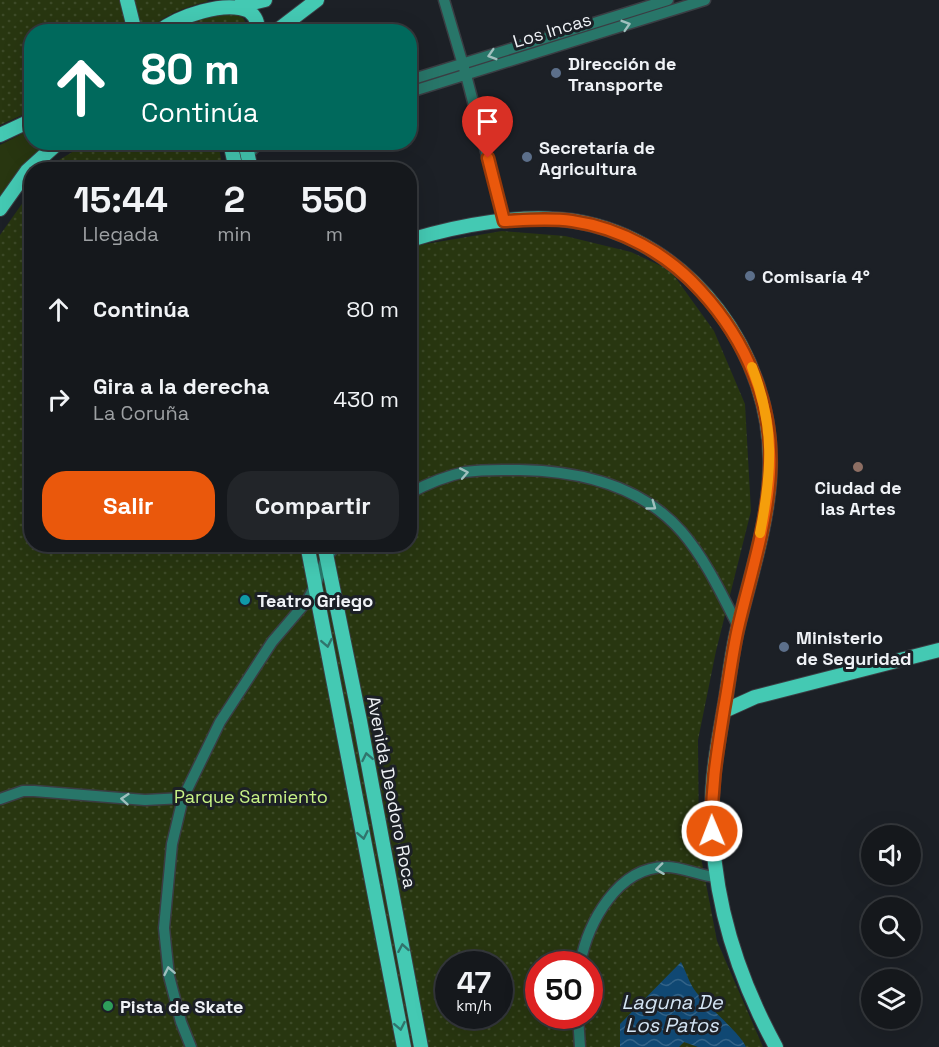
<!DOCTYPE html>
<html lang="es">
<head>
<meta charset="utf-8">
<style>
	:root { --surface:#15181c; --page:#222529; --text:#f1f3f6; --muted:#9da0a3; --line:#34373b; --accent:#ea580c }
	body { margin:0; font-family:"Space Grotesk",sans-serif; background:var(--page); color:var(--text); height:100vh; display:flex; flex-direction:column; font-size:22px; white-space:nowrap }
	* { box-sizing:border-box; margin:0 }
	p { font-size:20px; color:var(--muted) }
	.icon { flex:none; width:33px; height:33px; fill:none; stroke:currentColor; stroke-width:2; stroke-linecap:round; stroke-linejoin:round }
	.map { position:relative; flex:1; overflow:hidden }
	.drawer { position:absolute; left:24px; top:162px; width:393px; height:390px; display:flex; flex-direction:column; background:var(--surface); border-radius:24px; box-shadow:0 6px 24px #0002,0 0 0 2px var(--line) }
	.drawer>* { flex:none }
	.guide { position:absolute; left:24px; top:24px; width:393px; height:126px; border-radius:24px; box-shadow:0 6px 24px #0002,0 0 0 2px var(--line); background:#00695c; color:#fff; overflow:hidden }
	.fabs { position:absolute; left:861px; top:825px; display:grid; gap:12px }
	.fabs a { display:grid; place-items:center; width:60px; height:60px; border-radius:50%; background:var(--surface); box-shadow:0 6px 24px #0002,0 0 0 2px var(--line); font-size:30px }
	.speed { position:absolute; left:435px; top:951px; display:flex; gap:12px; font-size:30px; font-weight:700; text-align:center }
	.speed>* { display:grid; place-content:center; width:78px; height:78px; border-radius:50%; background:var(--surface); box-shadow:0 6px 24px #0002,0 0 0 2px var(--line); line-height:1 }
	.speed small { font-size:15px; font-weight:400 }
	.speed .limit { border:9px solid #d22; background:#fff; color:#111 }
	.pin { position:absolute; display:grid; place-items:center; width:51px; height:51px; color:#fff; margin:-62px -26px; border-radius:50% 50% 50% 0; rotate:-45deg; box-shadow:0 0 6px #0007 }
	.pin .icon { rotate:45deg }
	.me { position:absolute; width:66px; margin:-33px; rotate:359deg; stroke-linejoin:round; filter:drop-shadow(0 0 4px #0008) }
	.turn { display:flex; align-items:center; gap:21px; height:126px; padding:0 18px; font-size:27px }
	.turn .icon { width:78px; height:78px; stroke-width:2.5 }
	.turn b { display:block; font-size:42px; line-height:51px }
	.eta { display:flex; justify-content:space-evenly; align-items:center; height:102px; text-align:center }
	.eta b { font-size:36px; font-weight:700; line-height:42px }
	.primary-button { display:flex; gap:12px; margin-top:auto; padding:12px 18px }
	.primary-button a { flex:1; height:69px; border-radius:24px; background:var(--accent); color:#fff; font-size:24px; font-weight:700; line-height:69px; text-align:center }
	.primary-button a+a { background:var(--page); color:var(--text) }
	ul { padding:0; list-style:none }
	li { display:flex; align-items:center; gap:18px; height:90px; padding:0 18px }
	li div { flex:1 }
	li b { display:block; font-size:22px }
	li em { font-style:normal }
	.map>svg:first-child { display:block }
	.grass { fill:#283610 }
	.park { fill:url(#park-dots); fill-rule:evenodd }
	.water { fill:url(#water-waves) }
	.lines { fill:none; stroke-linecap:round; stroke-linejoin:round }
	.minor-casing { stroke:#3a3d43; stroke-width:13 }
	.major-casing { stroke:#3a3d43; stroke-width:16 }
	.minor { stroke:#287669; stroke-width:10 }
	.major { stroke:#44c9b3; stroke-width:14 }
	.oneway { stroke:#9fc0be }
	.oneway2 { stroke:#30746c }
	.route-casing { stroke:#983908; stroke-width:15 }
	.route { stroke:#ea580c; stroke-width:10 }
	.slow { stroke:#f59e0b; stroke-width:10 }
	.service-dot { fill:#5c6f8a; stroke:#1c2026; stroke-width:2 }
	.education-dot { fill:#8d6e63; stroke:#1c2026; stroke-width:2 }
	.culture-dot { fill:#0f9aa8; stroke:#1c2026; stroke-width:2 }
	.leisure-dot { fill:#2e9e5b; stroke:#1c2026; stroke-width:2 }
	.labels { text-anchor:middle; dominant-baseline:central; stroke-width:6; stroke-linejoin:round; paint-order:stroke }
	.street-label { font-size:18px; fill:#eff2f6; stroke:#1c2026 }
	.poi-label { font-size:18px; font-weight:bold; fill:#eff2f6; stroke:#1c2026; text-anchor:start }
	.park-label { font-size:18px; fill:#c9f487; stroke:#1c2026 }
	.water-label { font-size:20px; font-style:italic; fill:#d5e6f6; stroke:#1c2026 }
</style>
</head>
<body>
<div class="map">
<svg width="939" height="1047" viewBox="0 0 939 1047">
	<defs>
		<pattern id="park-dots" width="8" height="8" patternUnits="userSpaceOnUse" patternTransform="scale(1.5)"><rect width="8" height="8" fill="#283610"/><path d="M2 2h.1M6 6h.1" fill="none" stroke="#3d4a28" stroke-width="1.8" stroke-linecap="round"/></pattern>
		<pattern id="water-waves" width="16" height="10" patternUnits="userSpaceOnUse" patternTransform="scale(1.5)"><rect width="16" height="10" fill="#104873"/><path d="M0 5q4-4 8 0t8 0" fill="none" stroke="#336388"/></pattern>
	</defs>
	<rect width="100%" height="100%" fill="#1c2026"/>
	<path class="grass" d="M31,129L32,142L51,143L0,199V145Z"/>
	<path class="park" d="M0,0H121L129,31L32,32L31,111L0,125Z
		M132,0H206L209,1C187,7 165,13 149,31L140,32Z
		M232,12L243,18L250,31L172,32L201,18Z
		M89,142L218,143L223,169H49L59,160Z
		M31,191L32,544H410V248L414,246L502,231L565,236L631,252L670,270L714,331L745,404L751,511L716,651L698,740L699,847L717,941L763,1047H0V235ZM448,964H500V1016H448ZM538,964H590V1016H538Z"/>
	<path class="water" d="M681,962C686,971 689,983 696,992C707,1006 741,1034 746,1047H698L684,1042L679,1047H620V1024Z"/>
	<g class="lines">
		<defs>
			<path id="minor" d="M444,0L466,75L504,221
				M410,80L668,0
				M410,92L705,0
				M248,155L259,142
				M410,493C427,484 446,476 465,472C484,469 502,470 520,470C580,471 641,485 682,532C706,560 722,595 738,626
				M0,799L23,791H34L145,800L183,798
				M580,964C588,923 617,867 666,867C684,867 699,876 717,877
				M578,1016L580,1047
				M191,1047L181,1022L169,976L164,928L172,844L183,798L220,722L272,642L307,601L316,584L326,558L337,544"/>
			<path id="major" d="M127,0L135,32
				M239,6L265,0
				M158,32C179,16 225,0 249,11C256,17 258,22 258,32
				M275,32L317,0
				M0,135L32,120
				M230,142L236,170
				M245,142L251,170
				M0,209L27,171L59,142
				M410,240C459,225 523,213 574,221C691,240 774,354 770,470C769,520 750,578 738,627C731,655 729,682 724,709C718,743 712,774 712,808C711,893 736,974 776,1047
				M307,544L404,1047
				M324,544L360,721L421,1047
				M724,711L755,697L939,650"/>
		</defs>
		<use href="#minor" class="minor-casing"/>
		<use href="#major" class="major-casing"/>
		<use href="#minor" class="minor"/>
		<use href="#major" class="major"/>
	</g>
	<defs><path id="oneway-chevron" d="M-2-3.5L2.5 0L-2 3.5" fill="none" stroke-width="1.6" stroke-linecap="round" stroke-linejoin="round" transform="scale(1.5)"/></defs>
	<g class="oneway">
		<use href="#oneway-chevron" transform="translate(626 25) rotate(-17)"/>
		<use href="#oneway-chevron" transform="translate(492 55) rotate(163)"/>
		<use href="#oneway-chevron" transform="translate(464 473) rotate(-11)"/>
		<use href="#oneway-chevron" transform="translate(652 506) rotate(36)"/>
		<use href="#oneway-chevron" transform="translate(125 799) rotate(-175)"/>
		<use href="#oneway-chevron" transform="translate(660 869) rotate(173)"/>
		<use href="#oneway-chevron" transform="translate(169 971) rotate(-101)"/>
	</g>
	<g class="oneway2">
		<use href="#oneway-chevron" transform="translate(327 643) rotate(79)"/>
		<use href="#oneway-chevron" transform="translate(367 757) rotate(-101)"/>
		<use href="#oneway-chevron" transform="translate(363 835) rotate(79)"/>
		<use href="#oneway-chevron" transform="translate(403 948) rotate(-100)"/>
		<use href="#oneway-chevron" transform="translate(400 1026) rotate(79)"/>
	</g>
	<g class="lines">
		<defs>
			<path id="route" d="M488,158L504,221C526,220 549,218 572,221C621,228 668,254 701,291C746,340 774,405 770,473C767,525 750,577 738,628C732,655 729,682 724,709C717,753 711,786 712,831"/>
		</defs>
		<use href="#route" class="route-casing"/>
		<use href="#route" class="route"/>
		<path class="slow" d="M752,367C775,426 772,472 760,533"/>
	</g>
	<g class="service-dot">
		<circle cx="556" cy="73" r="6"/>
		<circle cx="527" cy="157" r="6"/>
		<circle cx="750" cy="276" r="6"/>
		<circle cx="784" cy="647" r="6"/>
	</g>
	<circle class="education-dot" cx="858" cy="467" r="6"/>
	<circle class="culture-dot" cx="245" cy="600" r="6"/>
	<circle class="leisure-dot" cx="108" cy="1006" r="6"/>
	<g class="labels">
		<g class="street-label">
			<text transform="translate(552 30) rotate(-17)">Los Incas</text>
			<text transform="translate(392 792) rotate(79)">Avenida Deodoro Roca</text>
		</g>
		<g class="poi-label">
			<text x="568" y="63">Dirección de<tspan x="568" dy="21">Transporte</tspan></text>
			<text x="539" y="147">Secretaría de<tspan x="539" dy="21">Agricultura</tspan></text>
			<text x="762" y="276">Comisaría 4°</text>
			<text x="858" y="487" text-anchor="middle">Ciudad de<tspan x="858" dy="21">las Artes</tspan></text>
			<text x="257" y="600">Teatro Griego</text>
			<text x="796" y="637">Ministerio<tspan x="796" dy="21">de Seguridad</tspan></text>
			<text x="120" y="1006">Pista de Skate</text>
		</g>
		<g class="park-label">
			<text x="251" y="796">Parque Sarmiento</text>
		</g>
		<g class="water-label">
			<text x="672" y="1002">Laguna De<tspan x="672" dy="23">Los Patos</tspan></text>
		</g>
	</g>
</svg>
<div class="fabs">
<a><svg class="icon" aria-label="sound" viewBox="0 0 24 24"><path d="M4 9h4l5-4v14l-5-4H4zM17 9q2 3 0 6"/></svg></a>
<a><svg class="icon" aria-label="search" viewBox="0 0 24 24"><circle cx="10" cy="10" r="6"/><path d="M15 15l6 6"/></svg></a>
<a><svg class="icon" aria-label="layers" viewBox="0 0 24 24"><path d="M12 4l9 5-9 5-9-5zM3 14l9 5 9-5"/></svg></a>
</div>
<div class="speed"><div>47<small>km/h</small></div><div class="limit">50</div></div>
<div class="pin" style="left:488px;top:158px;background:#d93025"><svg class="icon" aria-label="arrive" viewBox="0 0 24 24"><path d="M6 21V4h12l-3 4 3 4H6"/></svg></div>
<svg class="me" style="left:712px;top:831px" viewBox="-20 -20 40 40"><circle r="17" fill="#ea580c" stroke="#fff" stroke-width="3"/><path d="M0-11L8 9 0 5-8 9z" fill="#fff"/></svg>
<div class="guide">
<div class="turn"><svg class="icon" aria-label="ahead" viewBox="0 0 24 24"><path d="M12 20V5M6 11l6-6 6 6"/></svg><div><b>80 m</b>Continúa</div></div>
</div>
<section class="drawer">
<div class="eta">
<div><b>15:44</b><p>Llegada</p></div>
<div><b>2</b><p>min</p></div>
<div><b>550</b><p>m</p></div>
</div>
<ul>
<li><svg class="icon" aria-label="ahead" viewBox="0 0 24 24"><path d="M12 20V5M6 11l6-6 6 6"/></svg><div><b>Continúa</b></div><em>80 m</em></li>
<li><svg class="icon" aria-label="right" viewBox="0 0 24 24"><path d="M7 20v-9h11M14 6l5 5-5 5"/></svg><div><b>Gira a la derecha</b><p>La Coruña</p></div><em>430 m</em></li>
</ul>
<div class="primary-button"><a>Salir</a><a>Compartir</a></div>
</section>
</div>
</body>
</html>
